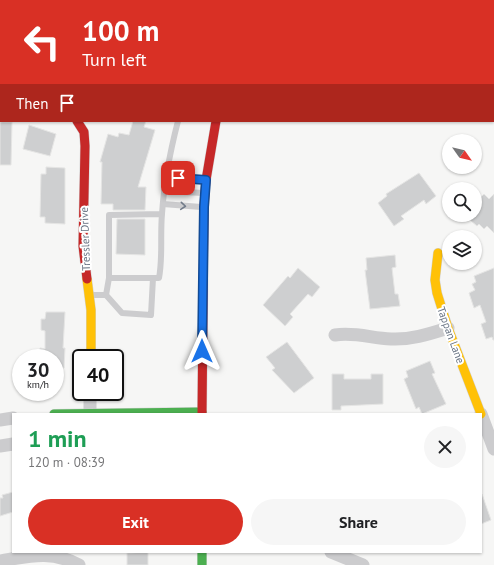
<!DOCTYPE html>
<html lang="en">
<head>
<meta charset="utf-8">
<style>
	:root { --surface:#fff; --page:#f6f6f6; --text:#202124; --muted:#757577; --accent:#d93025 }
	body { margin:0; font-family:"PT Sans",sans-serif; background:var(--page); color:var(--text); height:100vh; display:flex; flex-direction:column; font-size:15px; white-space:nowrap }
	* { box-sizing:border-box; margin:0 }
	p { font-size:13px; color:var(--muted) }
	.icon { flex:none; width:22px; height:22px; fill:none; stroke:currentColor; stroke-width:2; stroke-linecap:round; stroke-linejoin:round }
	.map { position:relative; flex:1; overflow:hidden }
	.sheet { position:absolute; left:12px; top:413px; width:470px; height:140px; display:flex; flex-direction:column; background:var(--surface); border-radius:0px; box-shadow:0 1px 3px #0004 }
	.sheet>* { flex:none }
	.banner { position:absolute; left:0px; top:0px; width:494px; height:122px; box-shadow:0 1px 3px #0004; background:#d93025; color:#fff; overflow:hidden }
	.needle { width:26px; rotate:124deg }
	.buttons { position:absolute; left:442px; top:134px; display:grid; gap:8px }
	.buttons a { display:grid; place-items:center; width:40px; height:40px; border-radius:50%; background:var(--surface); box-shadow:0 1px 3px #0004; font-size:20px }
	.speed { position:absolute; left:12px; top:349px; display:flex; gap:8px; font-size:20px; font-weight:700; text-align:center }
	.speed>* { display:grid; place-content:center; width:52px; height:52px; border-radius:50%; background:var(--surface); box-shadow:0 1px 3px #0004; line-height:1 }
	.speed small { font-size:10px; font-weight:400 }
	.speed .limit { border:2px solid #111; border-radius:6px; background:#fff; color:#111 }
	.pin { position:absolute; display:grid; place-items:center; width:34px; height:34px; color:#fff; margin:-17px; border-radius:8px; box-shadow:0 2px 6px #0006 }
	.me { position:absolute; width:44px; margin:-22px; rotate:0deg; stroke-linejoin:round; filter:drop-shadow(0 0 3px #0008) }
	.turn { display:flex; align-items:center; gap:14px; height:84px; padding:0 16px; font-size:18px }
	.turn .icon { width:52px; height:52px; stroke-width:2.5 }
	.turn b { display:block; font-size:28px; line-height:34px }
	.then { display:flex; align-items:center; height:38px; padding:0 16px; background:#0003; gap:8px; font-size:15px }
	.round { display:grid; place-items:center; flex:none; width:42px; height:42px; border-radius:21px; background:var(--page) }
	.head { display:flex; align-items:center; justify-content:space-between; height:68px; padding:0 16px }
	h1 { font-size:24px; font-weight:700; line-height:30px; color:#1e9e55 }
	.action { display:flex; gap:8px; margin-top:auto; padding:8px 16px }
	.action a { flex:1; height:46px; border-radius:24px; background:var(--accent); color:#fff; font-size:16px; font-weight:700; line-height:46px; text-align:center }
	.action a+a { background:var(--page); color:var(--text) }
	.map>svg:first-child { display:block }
	.building { fill:#cecfd0; stroke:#e5e5e4 }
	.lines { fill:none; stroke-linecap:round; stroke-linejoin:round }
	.fast-casing { stroke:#d2d2d3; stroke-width:10 }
	.slow-casing { stroke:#d2d2d3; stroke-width:10 }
	.jam-casing { stroke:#d2d2d3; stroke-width:10 }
	.lane { stroke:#ccccce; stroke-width:6 }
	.street { stroke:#ccccce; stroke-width:13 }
	.fast { stroke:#4caf50; stroke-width:9 }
	.slow { stroke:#ffc107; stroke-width:9 }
	.jam { stroke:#c62828; stroke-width:9 }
	.oneway { stroke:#727c8a }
	.route-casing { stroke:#114b97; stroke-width:10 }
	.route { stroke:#1a73e8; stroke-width:7 }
	.labels { text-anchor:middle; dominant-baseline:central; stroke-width:4; stroke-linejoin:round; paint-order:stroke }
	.street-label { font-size:11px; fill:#687383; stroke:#fff }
</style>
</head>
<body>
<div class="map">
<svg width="494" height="565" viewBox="0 0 494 565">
	<rect width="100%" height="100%" fill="#f6f6f5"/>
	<path class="building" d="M133,121H146L144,127L155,130L138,187H146L145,210H113V204H101L102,162H100L108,134L118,137L119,133L129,135Z
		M0,122H12L11,165H0Z
		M29,125L56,134L50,156L23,149Z
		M46,167L65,168V224L45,223V217H40L41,174H46Z
		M419,173L436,196L426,204L424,200L401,216L404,219L394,226L378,203L387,196L386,194Z
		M475,192L481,197L484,194L489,199L494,194V233L487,226L484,229L479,224L477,226L464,215H475Z
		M117,219H145V255L116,254Z
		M395,255L396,267L392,268L395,294H398L400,306L370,309L365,270H367L366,258Z
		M298,268L320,287L312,297L308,294L290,314L293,317L285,326L263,305L288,276L290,278Z
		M494,268V340H493L492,337L486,339L481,324L486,322L480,305L474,308L469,293L475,290L472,284L476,282L474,276Z
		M46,312H65L63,348H65L64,368H55V358H40V348L45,349V331L41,330V319H45Z
		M287,342L314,378L294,393L272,370L275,368L266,357Z
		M430,361L435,373L432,374L446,404L422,414L419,407L416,409L404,379L408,377L406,371Z
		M332,374H344V379H371V374H383V404L341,406V410H332Z
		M13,492V512L0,516V498H3L2,495Z
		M482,494L491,520L481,524V495Z
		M148,552V565H127V553Z"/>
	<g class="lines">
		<defs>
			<path id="fast" d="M54,414L202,412
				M202,552V565"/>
			<path id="slow" d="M438,253L435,280L437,293L448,328L481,414
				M87,279L91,310V358"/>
			<path id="jam" d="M251,0V1
				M77,121L84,132L85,146L83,246L87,279
				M202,414L204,207L206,180L216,121"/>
		</defs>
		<use href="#fast" class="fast-casing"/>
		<use href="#slow" class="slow-casing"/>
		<use href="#jam" class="jam-casing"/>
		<path class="lane" d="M165,176L204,180
			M164,191L203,193
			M163,204L201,207
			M162,214L109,215V278H159C163,257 160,236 162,214C164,182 170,152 178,121
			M92,295H106L122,313L151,315L153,278
			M106,295L109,278"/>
		<path class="street" d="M0,97H1
			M335,335C355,332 371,338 391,339C411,340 429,334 448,328
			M90,414V392
			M481,414L494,449
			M0,420L13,418
			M0,446L13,444
			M331,552L363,565
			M0,561C30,556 51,550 79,565"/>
		<use href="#fast" class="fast"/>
		<use href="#slow" class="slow"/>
		<use href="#jam" class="jam"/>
	</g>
	<defs><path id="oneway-chevron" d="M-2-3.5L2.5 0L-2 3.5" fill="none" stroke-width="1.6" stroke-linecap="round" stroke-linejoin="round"/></defs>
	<use class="oneway" href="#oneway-chevron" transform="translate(183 206) rotate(5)"/>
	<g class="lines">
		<defs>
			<path id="route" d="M178,178L206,180L204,207L202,351"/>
		</defs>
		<use href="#route" class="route-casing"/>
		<use href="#route" class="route"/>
	</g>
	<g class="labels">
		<g class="street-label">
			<text transform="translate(85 239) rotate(-92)">Tressler Drive</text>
			<text transform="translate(451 335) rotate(70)">Tappan Lane</text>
		</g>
	</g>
</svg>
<div class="buttons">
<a><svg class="needle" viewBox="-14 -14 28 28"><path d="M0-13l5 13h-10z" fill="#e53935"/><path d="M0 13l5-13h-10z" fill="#757577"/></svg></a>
<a><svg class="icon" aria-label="search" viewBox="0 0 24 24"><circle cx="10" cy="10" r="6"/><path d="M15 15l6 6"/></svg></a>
<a><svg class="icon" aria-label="layers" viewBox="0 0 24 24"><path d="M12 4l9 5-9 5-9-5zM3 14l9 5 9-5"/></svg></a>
</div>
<div class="speed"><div>30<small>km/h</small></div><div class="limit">40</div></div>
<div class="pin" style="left:178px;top:178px;background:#d93025"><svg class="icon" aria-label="arrive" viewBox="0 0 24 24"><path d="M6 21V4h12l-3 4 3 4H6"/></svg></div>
<svg class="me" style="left:202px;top:351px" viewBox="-20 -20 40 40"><path d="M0-17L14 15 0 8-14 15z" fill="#1a73e8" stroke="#fff" stroke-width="4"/></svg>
<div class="banner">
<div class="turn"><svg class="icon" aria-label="left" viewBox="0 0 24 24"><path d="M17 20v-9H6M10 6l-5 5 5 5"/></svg><div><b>100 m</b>Turn left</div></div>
<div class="then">Then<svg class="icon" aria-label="arrive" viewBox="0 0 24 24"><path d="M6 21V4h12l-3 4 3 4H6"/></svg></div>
</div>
<section class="sheet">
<div class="head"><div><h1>1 min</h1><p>120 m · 08:39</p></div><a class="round"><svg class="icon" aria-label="close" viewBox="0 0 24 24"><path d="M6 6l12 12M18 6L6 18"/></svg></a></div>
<div class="action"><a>Exit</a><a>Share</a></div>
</section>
</div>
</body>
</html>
